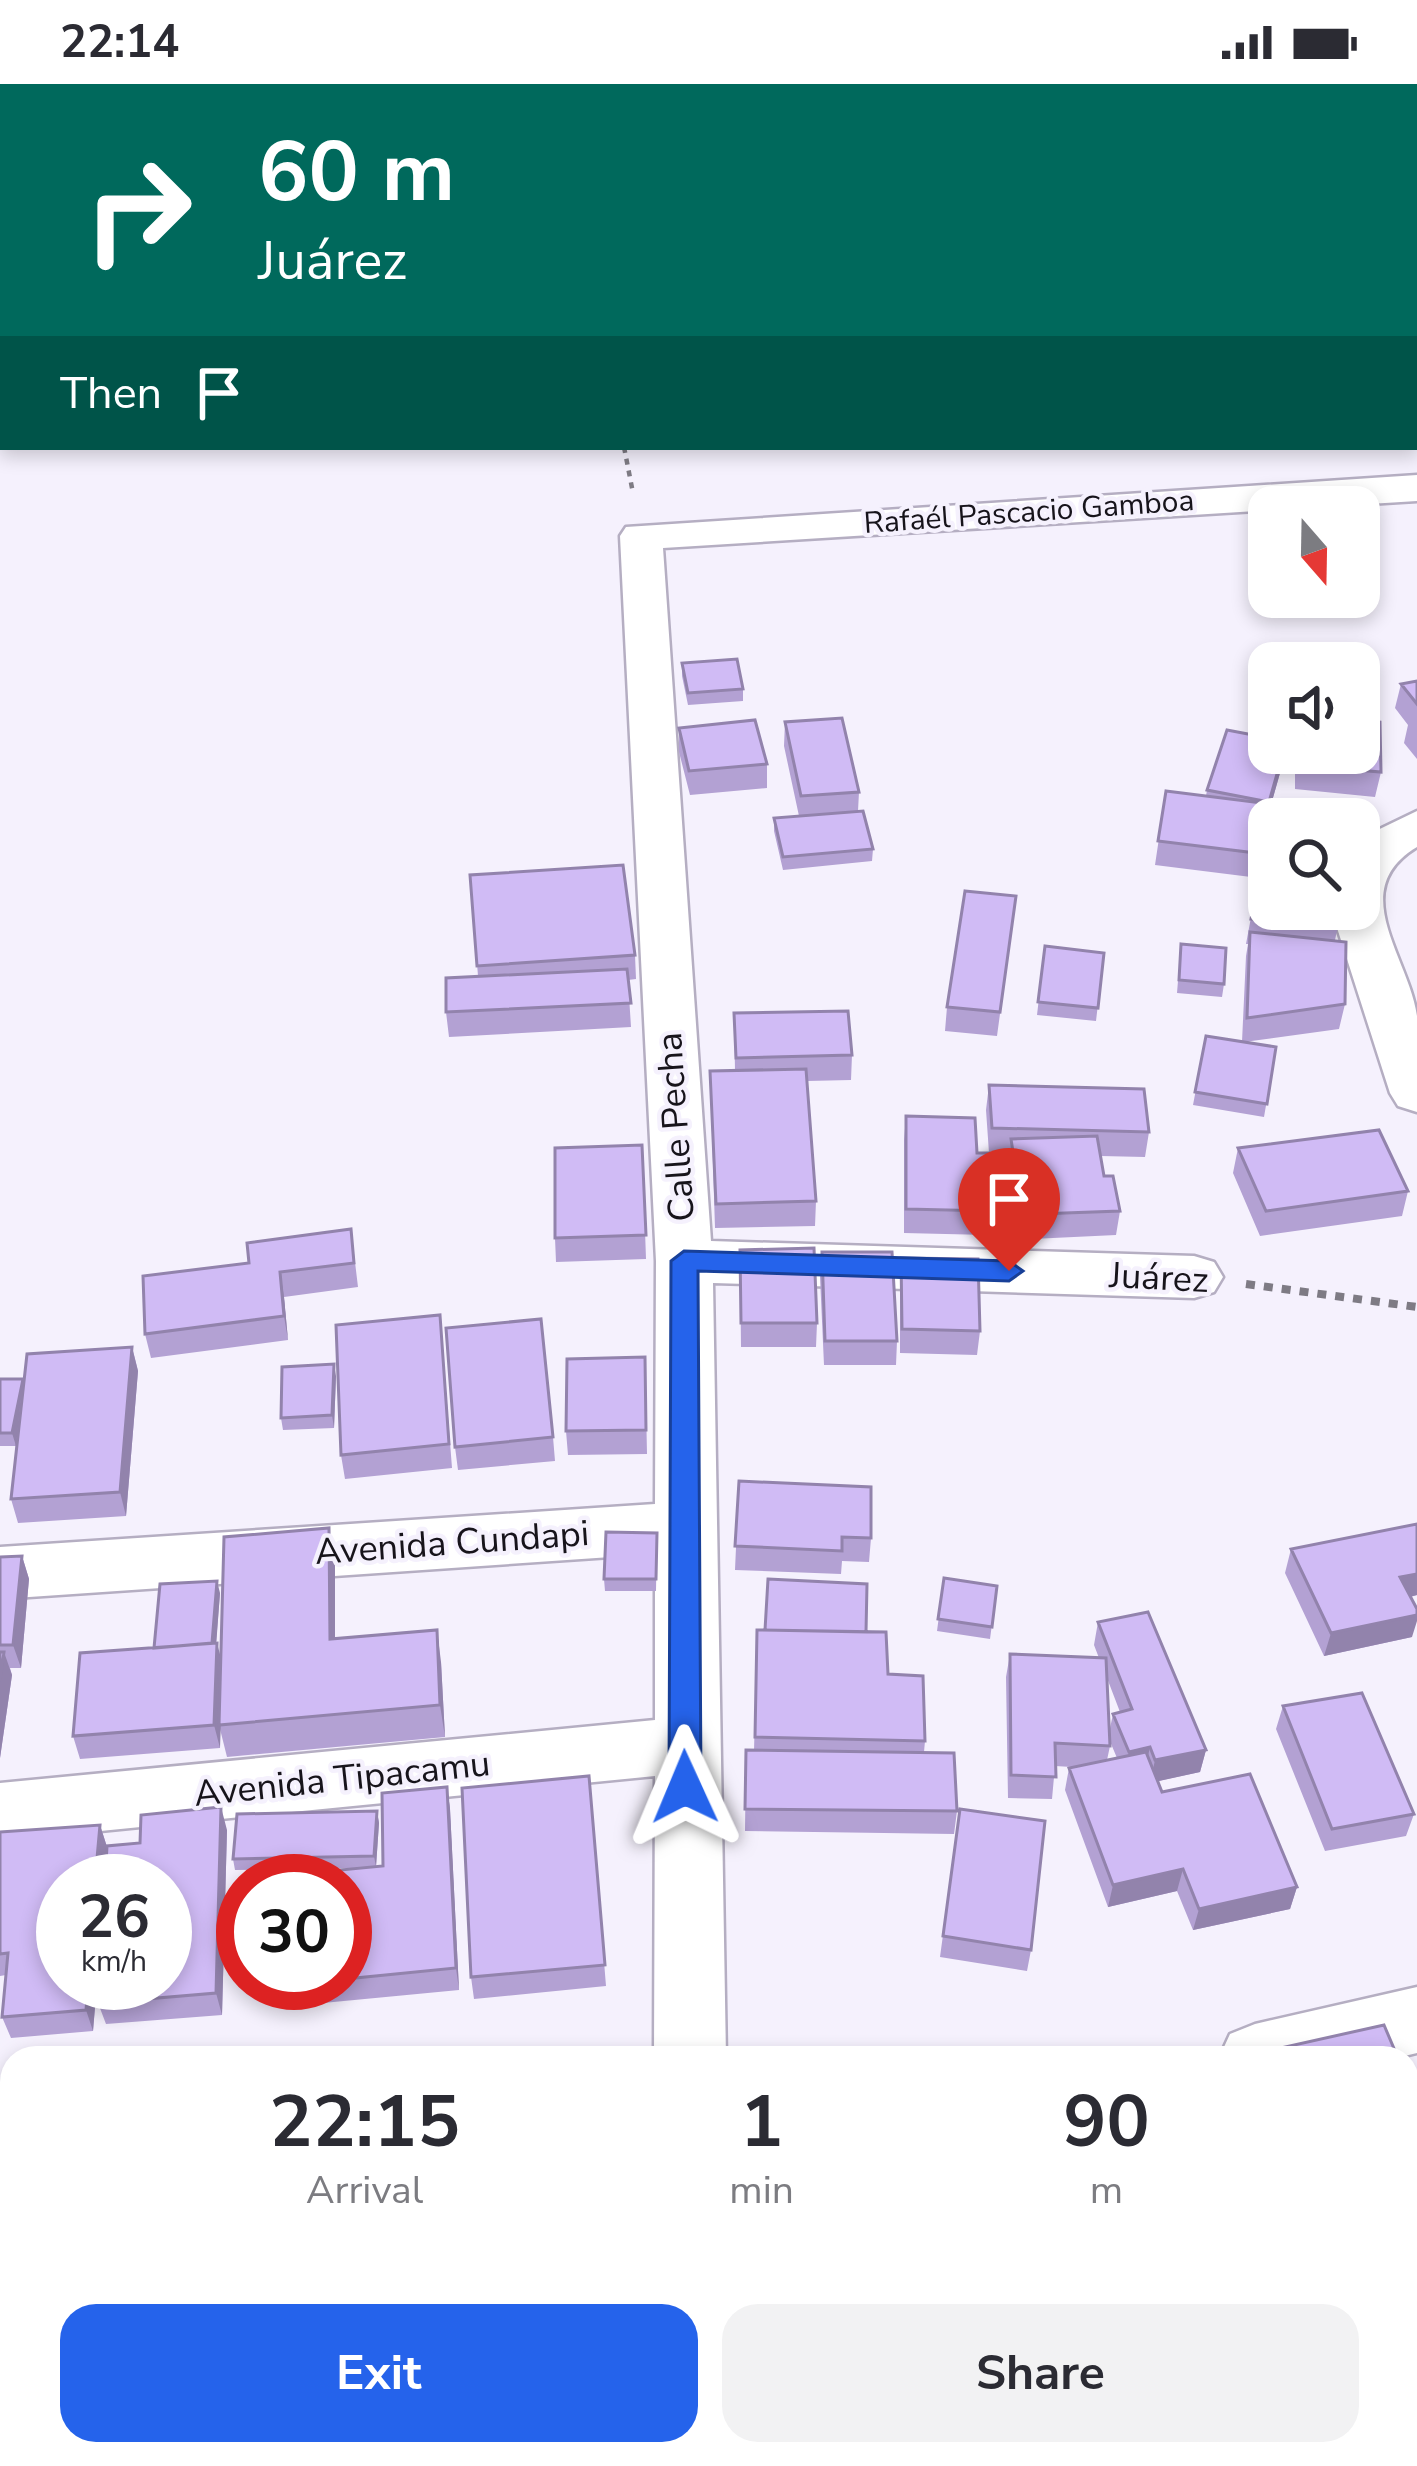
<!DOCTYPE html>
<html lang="en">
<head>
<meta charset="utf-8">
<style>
	:root { --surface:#fff; --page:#f2f2f3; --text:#2b2b33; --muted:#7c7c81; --accent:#2563eb }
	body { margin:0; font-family:"Nunito Sans",sans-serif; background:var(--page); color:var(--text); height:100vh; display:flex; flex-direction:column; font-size:45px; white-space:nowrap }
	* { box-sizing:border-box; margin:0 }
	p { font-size:39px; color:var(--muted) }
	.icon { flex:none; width:66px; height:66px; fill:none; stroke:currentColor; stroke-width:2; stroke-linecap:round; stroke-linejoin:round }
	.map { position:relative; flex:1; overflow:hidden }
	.drawer { position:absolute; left:0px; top:1962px; width:1419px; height:420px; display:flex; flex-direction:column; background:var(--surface); border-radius:36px 36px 0 0; box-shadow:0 6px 18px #0003 }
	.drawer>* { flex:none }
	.banner { position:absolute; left:0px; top:0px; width:1419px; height:366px; box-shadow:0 6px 18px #0003; background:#00695c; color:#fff; overflow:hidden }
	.needle { width:78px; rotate:160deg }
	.buttons { position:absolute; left:1248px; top:402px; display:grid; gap:24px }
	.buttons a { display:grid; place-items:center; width:132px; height:132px; border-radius:24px; background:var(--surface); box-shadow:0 6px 18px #0003; font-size:60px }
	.speed { position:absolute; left:36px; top:1770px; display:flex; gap:24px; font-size:60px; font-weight:700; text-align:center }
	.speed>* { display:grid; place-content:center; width:156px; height:156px; border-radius:50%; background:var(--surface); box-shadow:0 6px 18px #0003; line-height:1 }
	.speed small { font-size:30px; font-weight:400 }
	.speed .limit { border:18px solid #d22; background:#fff; color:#111 }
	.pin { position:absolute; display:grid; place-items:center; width:102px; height:102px; color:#fff; margin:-123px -51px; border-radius:50% 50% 50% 0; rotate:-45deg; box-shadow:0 0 12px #0007 }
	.pin .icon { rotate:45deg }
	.me { position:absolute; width:132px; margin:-66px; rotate:359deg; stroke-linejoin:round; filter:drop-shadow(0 0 9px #0008) }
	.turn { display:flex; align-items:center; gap:42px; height:252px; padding:0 60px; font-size:54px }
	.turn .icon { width:156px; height:156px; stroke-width:2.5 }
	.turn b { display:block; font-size:84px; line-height:102px }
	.then { display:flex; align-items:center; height:114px; padding:0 60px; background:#0003; gap:24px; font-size:45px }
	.eta { display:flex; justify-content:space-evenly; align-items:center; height:204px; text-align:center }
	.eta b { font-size:72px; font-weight:700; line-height:84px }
	.cta { display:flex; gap:24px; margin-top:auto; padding:24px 60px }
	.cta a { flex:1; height:138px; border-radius:36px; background:var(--accent); color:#fff; font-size:48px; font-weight:700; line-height:138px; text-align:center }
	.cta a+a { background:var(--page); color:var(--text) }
	.status { display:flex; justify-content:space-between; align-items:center; height:84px; padding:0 60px; background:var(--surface); direction:ltr }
	.status svg { height:33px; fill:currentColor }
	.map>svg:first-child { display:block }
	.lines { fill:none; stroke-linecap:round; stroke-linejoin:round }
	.minor-casing { stroke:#b5aec2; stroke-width:5 }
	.path-far1 { stroke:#7e7b84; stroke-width:4.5; stroke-dasharray:6 6; stroke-linecap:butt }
	.path { stroke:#7e7b84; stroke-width:8; stroke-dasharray:9 9; stroke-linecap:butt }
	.minor { fill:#fff; fill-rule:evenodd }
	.wall { fill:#b3a1d3; fill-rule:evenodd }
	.shaded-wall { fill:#9283ac }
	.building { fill:#d0bbf5; stroke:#9283ac; stroke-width:3 }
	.route { fill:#2563eb; stroke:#184099; stroke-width:3 }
	.labels { text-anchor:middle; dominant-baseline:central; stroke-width:9; stroke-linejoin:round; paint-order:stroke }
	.far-street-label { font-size:30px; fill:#17141b; stroke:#f5f1fd }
	.street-label { font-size:36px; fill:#17141b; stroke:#f5f1fd }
</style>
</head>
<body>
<div class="status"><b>22:14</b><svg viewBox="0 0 49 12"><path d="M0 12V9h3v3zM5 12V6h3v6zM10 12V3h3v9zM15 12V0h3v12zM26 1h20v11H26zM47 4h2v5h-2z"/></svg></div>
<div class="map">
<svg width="1417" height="2382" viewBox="0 0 1417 2382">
	<rect width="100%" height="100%" fill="#f5f1fd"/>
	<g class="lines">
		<defs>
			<path id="minor" d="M1417,391V417L663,464L711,1157L1194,1172L1214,1178L1223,1193L1214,1208L1194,1214L713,1199L726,1974H654L655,1692L0,1757V1699L655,1636V1470L0,1515V1463L655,1420L656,1177L620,452L626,443Z
				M1417,727V763C1345,806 1409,873 1417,932C1417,963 1417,997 1417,1028L1398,1022L1390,1009L1331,825H1359V755Z
				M1417,1903V1969L1396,1974H1219L1230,1950L1255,1940Z
				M668,2370H748L746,2382H666Z"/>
		</defs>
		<use href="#minor" class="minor-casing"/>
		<path class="path-far1" d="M624,363L633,409"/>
		<path class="path" d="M1246,1200L1417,1223"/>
		<use href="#minor" class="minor"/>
	</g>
	<path class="wall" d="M682,579L743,605V617L688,621L682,592Z
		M1417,597V675L1404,659L1408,641L1395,624L1401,600Z
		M785,638L859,708L858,727L873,765L872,777L783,786L774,747V734L799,732L784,662Z
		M679,644L767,680V704L690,711L679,668Z
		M1295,669H1359L1381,688L1375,713L1295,705Z
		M1282,682L1265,742L1259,741L1251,793L1155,781L1166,707L1206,712L1207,706Z
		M1269,738L1339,837L1335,856L1345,920L1339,945L1244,958L1276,963L1264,1033L1193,1021L1206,952L1242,958L1246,872L1248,860H1246Z
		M470,791L635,871L636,895L628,896L631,943L449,953L446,928L478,892Z
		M1016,812L997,952L945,947L947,923Z
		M1181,860L1224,900L1222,913L1177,909Z
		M1045,862L1104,869L1096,937L1037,931Z
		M734,929L852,971L851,996L807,997L816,1117L815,1142L715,1144L710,987L735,986Z
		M989,1001L1149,1048L1145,1073L1101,1072L1104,1092L1120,1127L1116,1151L1009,1156L1003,1118L1006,1094H1010L1008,1080L1009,1069H989L986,1026Z
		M906,1032L977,1069L990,1127L987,1151L904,1149V1056Z
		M642,1061L646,1175L556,1178L555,1154Z
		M1238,1064L1408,1107L1402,1132L1260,1152L1233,1089Z
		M351,1145L358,1203L284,1213L288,1256L151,1274L145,1250L249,1179Z
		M740,1166L817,1239L816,1263H741Z
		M822,1168L897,1257L896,1281H824L820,1193Z
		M901,1174L980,1247L977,1271L900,1269V1198Z
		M442,1255L452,1384L345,1395L341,1371Z
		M132,1263L138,1287L126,1432L18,1439L11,1415L16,1362H0V1295H23Z
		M645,1273L647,1370L568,1371L566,1347Z
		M336,1292L334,1344L283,1346L281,1334Z
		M553,1353L555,1377L458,1386L455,1363Z
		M739,1397L871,1454L869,1478L842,1477L841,1490L735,1486Z
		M1417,1440V1511L1410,1513L1412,1553L1324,1572L1285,1489L1291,1465Z
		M657,1449L656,1507H605L604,1495Z
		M22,1472L29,1495L21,1584H10L12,1591L0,1674V1473Z
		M335,1477V1555L441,1578L445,1653L227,1673L220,1645V1664L80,1675L73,1652L154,1564L220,1509L216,1559L221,1575Z
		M944,1494L997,1502L990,1555L937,1547Z
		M1098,1538L1206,1666L1200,1688L1158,1697L1162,1708L1297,1803L1290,1825L1193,1846L1177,1807L1108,1823L1065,1706L1069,1684L1072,1683L1055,1682L1052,1715L1008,1714L1006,1593L1010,1570L1099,1574L1094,1561ZM1107,1594L1120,1628L1113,1630L1109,1649ZM1109,1655L1117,1674L1107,1676L1110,1662Z
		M757,1546L866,1548L925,1657L924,1668L957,1727L954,1750L745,1747L746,1666L754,1667Z
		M1283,1622L1414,1730L1406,1752L1325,1767L1276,1645Z
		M589,1692L606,1902L474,1915L471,1893Z
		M447,1703L450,1725L459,1906L323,1919L319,1899H345V1797L364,1784L235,1786L233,1775L377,1727L379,1739L376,1782H383Z
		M960,1725L1031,1866L1027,1887L940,1873Z
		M100,1741L107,1763L104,1797H63V1899H97L93,1947L11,1954L2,1933L6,1891L0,1892V1748Z
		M227,1746L222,1931L106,1940L98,1919L140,1759Z
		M0,2033H12V2210L0,2211Z
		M830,2370H988L987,2372L947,2382H833Z"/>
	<path class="shaded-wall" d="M1283,669L1282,682L1265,742L1269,718Z
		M280,1188L284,1213L288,1256L284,1232Z
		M132,1263L138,1287L126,1432L120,1408Z
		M334,1280L336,1292L334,1344L332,1331Z
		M23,1295L16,1362L12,1349Z
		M329,1444L335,1477V1588L330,1555Z
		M22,1472L29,1495L21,1584L13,1561Z
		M1417,1490V1511L1393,1517L1400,1493Z
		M217,1497L220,1509L215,1576L212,1564Z
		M1417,1531V1537L1412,1553L1324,1572L1331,1549Z
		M437,1546L441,1578L445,1653L440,1621Z
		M217,1559L223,1582L220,1664L214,1641Z
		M4,1568L12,1591L0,1674V1597Z
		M1150,1663L1145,1686L1124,1690L1129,1668Z
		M1206,1666L1200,1688L1150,1699L1155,1676Z
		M447,1703L450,1725L459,1906L456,1884Z
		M221,1723L227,1746L222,1931L216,1909Z
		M377,1727L379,1739L376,1783L374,1772Z
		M100,1741L107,1763L104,1797H95Z
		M1183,1785L1177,1807L1108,1823L1113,1801Z
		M1297,1803L1290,1825L1193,1846L1199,1825Z
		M88,1899H97L93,1947L86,1926Z
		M1417,2245V2268L1407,2270V2248Z
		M12,2356V2370H23L18,2382H1Z
		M141,2370H155L151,2382H136Z
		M263,2370H275L271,2382H259Z
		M409,2370H420L415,2382H405Z
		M541,2370H549L545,2382H537Z
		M686,2370H691L688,2382H683Z
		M928,2370H988L987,2372L947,2382H879Z"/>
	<path class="building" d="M737,575L743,605L688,609L682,579Z
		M1417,597V620L1401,600Z
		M842,634L859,708L801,712L785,638Z
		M755,636L767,680L689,687L679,644Z
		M1359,636L1380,638L1381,688L1300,681V669H1359Z
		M1227,646L1269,654V669H1283L1269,718L1207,706Z
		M1166,707L1262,719L1256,769L1158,757Z
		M863,727L873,765L783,773L774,734Z
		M1271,728L1303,735H1270Z
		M1269,738V825H1341L1339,837L1251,835Z
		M623,781L635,871L477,882L470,791Z
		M965,807L1016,812L1000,928L947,923Z
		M1250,848L1346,858L1345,920L1247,934Z
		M1181,860L1226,864L1224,900L1179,896Z
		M1045,862L1104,869L1098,924L1038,918Z
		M627,885L631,919L446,928V894Z
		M848,927L852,971L736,974L734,929Z
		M1206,952L1276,963L1267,1020L1195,1008Z
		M806,985L816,1117L716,1120L710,987Z
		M989,1001L1144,1005L1149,1048L992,1044Z
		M906,1032L975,1034L977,1069H988L990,1127L906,1125Z
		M1379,1046L1408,1107L1266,1127L1238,1064Z
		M1097,1052L1104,1092H1113L1120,1127L1012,1131L1006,1094H1017L1011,1055Z
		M642,1061L646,1151L555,1154V1064Z
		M351,1145L354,1179L280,1188L284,1232L145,1250L143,1192L249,1179L247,1159Z
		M814,1164L817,1239H741L740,1166Z
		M822,1168H892L897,1257H825Z
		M901,1174L978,1175L980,1247L902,1245Z
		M440,1231L449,1360L341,1371L336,1241Z
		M541,1235L553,1353L455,1363L446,1244Z
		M132,1263L120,1408L11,1415L27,1270Z
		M645,1273L646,1346L566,1347L567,1275Z
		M334,1280L332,1331L281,1334L282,1283Z
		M0,1295H23L12,1349H0Z
		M739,1397L871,1403V1454L842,1453V1467L735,1462Z
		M1417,1440V1490L1400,1493L1417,1525V1531L1331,1549L1291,1465Z
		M329,1444L330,1555L437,1546L440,1621L219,1641L224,1453Z
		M606,1448L657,1449L656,1495H604Z
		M22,1472L13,1561H0V1473Z
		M944,1494L997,1502L992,1543L938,1535Z
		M768,1495L867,1500L866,1548L765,1546Z
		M217,1497L212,1559L154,1564L160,1500Z
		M1148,1528L1206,1666L1155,1676L1150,1663L1129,1668L1113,1630L1132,1625L1098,1538Z
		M757,1546L886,1548L888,1590L923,1592L925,1657L755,1653Z
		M217,1559L214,1641L73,1652L80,1569Z
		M0,1568H4L0,1597Z
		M1010,1570L1106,1574L1110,1662L1055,1659L1056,1693L1011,1691Z
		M1362,1609L1414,1730L1332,1745L1283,1622Z
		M746,1666L954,1669L957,1727L745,1725Z
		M1146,1668L1162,1708L1250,1690L1297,1803L1199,1825L1183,1785L1113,1801L1069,1684Z
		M589,1692L605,1881L471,1893L462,1704Z
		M447,1703L456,1884L345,1895V1797H319V1788L383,1782L382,1709Z
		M221,1723L216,1909L98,1919L99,1899H165V1797H105L107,1762L140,1759L141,1731Z
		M960,1725L1045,1737L1031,1866L943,1852Z
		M377,1727L374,1772L233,1775L237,1730Z
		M100,1741L95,1797H63V1899H88L86,1926L2,1933L8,1869L0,1870V1748Z
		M1384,1941L1398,1974H1280L1276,1965Z
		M1407,1995L1417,2018V2245L1407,2248Z
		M0,2033H12V2191L0,2192Z
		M0,2270L12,2273V2356L1,2382Z
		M30,2370H141L136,2382H25Z
		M164,2370H263L259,2382H159Z
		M291,2370H409L405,2382H287Z
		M427,2370H541L537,2382H423Z
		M557,2370H686L683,2382H553Z
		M836,2370H928L879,2382H839Z
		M1149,2370H1182L1186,2382H1108Z"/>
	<path class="route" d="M684,1167L1009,1177L1023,1187L1009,1197L698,1187L701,1703L696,1713H674L669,1703L671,1177Z"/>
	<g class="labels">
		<g class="far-street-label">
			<text transform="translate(1029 428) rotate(-4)">Rafaél Pascacio Gamboa</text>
		</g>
		<g class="street-label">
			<text transform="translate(676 1043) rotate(-94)">Calle Pecha</text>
			<text transform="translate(1159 1194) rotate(3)">Juárez</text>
			<text transform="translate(452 1459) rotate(-4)">Avenida Cundapi</text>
			<text transform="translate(342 1695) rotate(-6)">Avenida Tipacamu</text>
		</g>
	</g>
</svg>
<div class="buttons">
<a><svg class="needle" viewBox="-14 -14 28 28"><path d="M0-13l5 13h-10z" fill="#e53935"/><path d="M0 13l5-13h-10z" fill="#7c7c81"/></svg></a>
<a><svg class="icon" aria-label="sound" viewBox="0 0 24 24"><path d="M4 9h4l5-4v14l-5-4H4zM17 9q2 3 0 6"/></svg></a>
<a><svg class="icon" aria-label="search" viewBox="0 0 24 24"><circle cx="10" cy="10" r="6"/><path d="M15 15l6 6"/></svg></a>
</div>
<div class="speed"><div>26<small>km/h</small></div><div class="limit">30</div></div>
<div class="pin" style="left:1009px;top:1187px;background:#d93025"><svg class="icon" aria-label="arrive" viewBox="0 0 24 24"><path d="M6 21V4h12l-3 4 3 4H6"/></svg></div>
<svg class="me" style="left:685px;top:1703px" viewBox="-20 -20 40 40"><path d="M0-17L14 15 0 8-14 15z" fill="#2563eb" stroke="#fff" stroke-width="4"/></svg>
<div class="banner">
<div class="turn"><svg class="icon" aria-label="right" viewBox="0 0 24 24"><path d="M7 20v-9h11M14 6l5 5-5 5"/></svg><div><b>60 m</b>Juárez</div></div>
<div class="then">Then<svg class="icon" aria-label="arrive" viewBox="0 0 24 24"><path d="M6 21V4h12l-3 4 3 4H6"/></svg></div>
</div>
<section class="drawer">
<div class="eta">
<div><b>22:15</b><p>Arrival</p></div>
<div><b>1</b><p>min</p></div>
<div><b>90</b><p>m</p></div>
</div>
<div class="cta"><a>Exit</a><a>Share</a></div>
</section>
</div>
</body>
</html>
